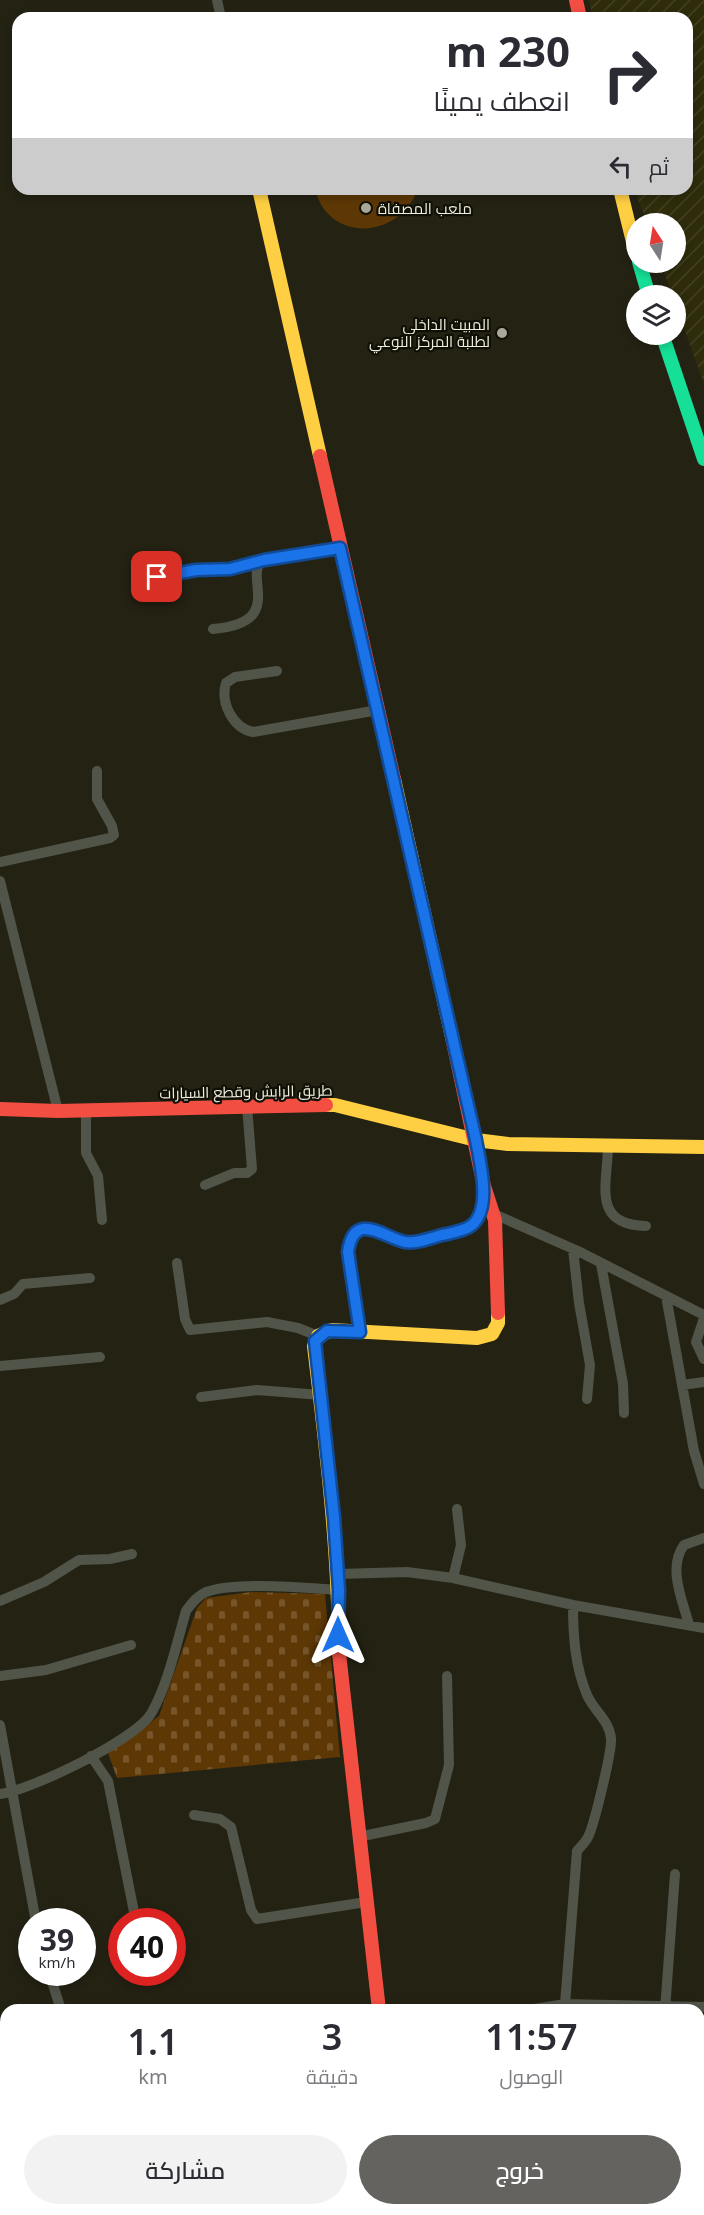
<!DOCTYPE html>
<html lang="ar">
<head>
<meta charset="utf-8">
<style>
	:root { --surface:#fff; --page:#f2f2f3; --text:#2b2b33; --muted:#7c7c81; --accent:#646360 }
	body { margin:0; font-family:"Noto Sans",Cairo,sans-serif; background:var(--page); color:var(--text); direction:rtl; height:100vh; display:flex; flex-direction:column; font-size:22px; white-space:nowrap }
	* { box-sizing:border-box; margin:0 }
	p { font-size:20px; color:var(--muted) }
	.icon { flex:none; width:33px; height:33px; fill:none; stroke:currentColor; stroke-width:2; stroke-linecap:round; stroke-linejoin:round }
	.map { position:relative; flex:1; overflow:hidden; direction:ltr }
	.panel { position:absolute; left:0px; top:2004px; width:705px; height:212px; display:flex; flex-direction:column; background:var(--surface); border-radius:18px 18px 0 0; box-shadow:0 3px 9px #0003; direction:rtl }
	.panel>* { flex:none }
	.hud { position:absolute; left:12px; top:12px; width:681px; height:183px; border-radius:18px; box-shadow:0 3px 9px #0003; direction:rtl; background:#fff; color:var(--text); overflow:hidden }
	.needle { width:39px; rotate:348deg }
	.buttons { position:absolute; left:626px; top:213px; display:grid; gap:12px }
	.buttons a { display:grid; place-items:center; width:60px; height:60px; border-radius:50%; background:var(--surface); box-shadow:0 3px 9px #0003; font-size:30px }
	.speed { position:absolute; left:18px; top:1908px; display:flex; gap:12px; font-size:30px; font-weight:700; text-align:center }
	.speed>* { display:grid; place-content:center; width:78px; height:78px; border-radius:50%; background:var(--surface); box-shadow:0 3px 9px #0003; line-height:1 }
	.speed small { font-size:15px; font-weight:400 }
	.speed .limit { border:9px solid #d22; background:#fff; color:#111 }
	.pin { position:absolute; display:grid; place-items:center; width:51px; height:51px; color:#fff; margin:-26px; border-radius:12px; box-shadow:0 3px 9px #0006 }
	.me { position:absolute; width:66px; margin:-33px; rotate:0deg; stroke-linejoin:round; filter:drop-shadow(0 0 4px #0008) }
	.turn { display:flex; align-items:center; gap:21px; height:126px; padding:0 24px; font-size:27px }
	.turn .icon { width:78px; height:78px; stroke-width:2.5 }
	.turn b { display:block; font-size:42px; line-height:51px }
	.then { display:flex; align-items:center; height:57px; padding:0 24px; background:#0003; gap:12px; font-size:22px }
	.eta { display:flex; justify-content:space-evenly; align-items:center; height:102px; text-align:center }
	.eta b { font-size:36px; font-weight:600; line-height:42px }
	.action { display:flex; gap:12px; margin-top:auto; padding:12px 24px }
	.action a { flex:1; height:69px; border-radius:36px; background:var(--accent); color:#fff; font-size:24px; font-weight:600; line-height:69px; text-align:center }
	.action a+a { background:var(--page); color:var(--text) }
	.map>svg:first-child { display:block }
	.industrial { fill:url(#industrial-furrows) }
	.cemetery { fill:url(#cemetery-stones) }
	.green { fill:#5d3805 }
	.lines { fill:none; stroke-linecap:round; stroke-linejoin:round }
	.street { stroke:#515449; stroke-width:10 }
	.fast { stroke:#16e098; stroke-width:14 }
	.slow { stroke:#ffcf43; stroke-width:14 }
	.jam { stroke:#f24e42; stroke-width:14 }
	.route-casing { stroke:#114b97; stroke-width:15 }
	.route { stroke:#1a73e8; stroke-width:10 }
	.poi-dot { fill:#a9a798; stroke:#111006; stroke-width:2 }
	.labels { text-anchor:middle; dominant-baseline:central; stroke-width:4.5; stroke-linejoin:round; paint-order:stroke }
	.poi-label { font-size:15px; fill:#f0efdf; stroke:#111006; text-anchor:start }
	.street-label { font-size:15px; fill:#f0efdf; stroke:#111006 }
</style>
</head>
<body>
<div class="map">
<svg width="704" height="2215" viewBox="0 0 704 2215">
	<defs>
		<pattern id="industrial-furrows" width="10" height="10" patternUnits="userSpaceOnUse" patternTransform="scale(1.5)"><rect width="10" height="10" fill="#2f2c0c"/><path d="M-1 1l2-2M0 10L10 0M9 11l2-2" fill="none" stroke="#434123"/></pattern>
		<pattern id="cemetery-stones" width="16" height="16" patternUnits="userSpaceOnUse" patternTransform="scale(1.5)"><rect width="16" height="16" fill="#5d3805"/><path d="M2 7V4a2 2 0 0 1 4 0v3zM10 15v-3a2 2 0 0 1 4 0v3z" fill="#755529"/></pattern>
	</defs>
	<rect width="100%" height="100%" fill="#242213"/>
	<path class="industrial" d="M589,0H704V384L675,303V296L672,295L661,263L675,262V224L647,223L634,189H687V18H593Z"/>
	<path class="cemetery" d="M251,1592L325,1594L340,1757L117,1778L108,1753L159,1716L197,1608L206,1598Z"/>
	<path class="green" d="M315,189H418C399,240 328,243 315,189Z"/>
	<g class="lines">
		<path class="street" d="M217,0L221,18
			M157,577C191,571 225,571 259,563
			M213,629C285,623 245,580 261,561L340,548
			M277,671L235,677L226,683C220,703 233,728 253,732L378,710
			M0,862L110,838L114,835L112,826L97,799V771
			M0,881L58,1111
			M86,1110V1153L98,1176L102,1220
			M608,1147C607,1186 592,1225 646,1226
			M205,1185L234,1173H247L252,1169L247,1106
			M494,1214L578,1251L704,1315
			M573,1249L579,1303L590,1365L587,1399
			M177,1263L185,1319L190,1330L267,1322L298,1328L318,1336
			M601,1264L623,1384L624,1413
			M666,1296L694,1451L704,1484
			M0,1300L14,1294L23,1284L90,1278
			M704,1318L696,1342L704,1359
			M360,1332L348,1252C354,1209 384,1239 407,1242C421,1244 470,1230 477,1219C482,1211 482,1201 483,1192
			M0,1366L100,1357
			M682,1385L704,1382
			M201,1397L257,1390L321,1395
			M338,1574L407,1572L453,1578L573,1605L704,1628
			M453,1578L461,1545L457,1509
			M0,1601L44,1582L79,1560L110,1559L132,1554
			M689,1625C683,1601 667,1568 684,1545L704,1538
			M0,1676L46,1670L131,1645
			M0,1725L36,1922
			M91,1756L108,1781L136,1922
			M0,1794C31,1790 138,1739 152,1712C168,1684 177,1642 186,1611C192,1603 197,1596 206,1592C237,1581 306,1588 339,1590
			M194,1815L220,1819L231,1827L251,1910L257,1919L366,1902
			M358,1837L426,1823L435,1819L449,1765L447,1676
			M49,1972L61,2010
			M565,2004L577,1851C580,1847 585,1843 588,1837C594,1826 612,1751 611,1739C610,1721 594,1711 587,1695C575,1666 573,1636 573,1605
			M528,2010L565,2004L704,2007
			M665,2010L675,1874
			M375,2210L376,2215
			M698,2210L699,2215"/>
		<path class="fast" d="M639,262L649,296
			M662,334L704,459"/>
		<path class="slow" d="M259,189L320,456
			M620,189L636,254
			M394,779L452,1037
			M326,1105H335L476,1140L508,1144L704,1147
			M339,1653C339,1550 326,1448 314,1346L318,1336L332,1330L477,1338L492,1334L498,1323V1313
			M699,2124L704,2123
			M105,2215L144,2210"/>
		<path class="jam" d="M576,0L580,18
			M320,456L394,779
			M452,1037L484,1186L495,1220L498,1313
			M0,1109L58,1111L326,1105
			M339,1653L379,2010"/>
	</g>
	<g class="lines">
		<defs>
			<path id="route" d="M157,577L196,570L230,569L264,560L340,548L476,1140C480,1163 492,1208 472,1225C465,1231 451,1233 442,1235C430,1238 417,1244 405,1242C383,1237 354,1210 348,1252L360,1332L327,1331L315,1341L334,1517L339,1590L338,1635"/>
		</defs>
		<use href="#route" class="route-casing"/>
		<use href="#route" class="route"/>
	</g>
	<g class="poi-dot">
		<circle cx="366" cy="208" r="6"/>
		<circle cx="502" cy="333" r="6"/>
	</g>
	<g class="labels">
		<g class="poi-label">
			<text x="378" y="208">ملعب المصفاة</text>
			<text x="490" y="324" text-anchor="end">المبيت الداخلي<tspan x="490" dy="17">لطلبة المركز النوعي</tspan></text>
		</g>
		<g class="street-label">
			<text transform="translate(246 1091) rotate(-1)">طريق الرابش وقطع السيارات</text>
		</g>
	</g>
</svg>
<div class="buttons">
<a><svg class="needle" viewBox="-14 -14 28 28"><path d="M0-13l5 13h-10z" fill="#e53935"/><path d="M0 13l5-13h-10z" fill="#7c7c81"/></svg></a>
<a><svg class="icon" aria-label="layers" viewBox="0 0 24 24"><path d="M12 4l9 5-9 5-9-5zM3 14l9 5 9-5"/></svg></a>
</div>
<div class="speed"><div>39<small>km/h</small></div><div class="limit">40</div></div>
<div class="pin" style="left:157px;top:577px;background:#d93025"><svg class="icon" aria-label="arrive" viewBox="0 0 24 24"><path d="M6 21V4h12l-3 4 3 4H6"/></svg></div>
<svg class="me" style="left:338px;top:1635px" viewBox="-20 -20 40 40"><path d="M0-17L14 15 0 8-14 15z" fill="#1a73e8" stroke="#fff" stroke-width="4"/></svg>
<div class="hud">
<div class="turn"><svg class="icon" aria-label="right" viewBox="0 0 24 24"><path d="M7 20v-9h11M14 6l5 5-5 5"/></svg><div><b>230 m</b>انعطف يمينًا</div></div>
<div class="then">ثم<svg class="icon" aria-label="left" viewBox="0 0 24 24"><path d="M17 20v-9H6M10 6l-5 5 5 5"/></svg></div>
</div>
<section class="panel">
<div class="eta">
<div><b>11:57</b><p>الوصول</p></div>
<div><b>3</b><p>دقيقة</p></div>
<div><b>1.1</b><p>km</p></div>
</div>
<div class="action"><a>خروج</a><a>مشاركة</a></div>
</section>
</div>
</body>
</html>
